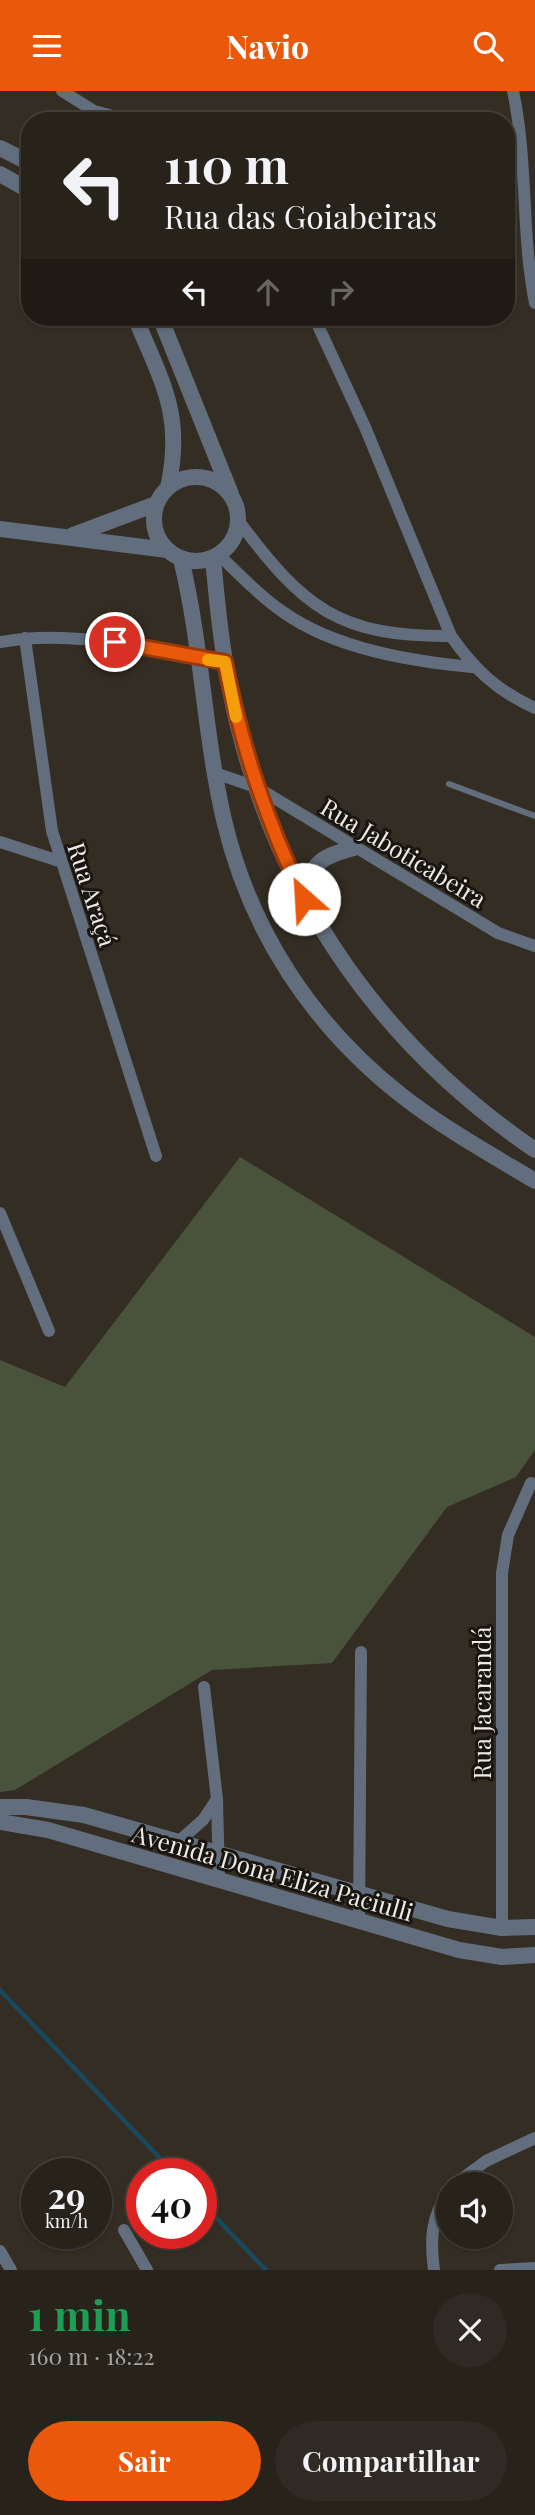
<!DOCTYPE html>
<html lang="pt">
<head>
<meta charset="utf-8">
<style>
	:root { --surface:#27221a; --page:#2f2a23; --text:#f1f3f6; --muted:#a4a4a2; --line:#433f39; --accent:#ea580c }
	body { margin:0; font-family:"Playfair Display",serif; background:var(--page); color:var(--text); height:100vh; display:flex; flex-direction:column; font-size:26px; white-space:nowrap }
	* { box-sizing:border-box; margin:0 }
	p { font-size:23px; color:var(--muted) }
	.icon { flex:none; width:38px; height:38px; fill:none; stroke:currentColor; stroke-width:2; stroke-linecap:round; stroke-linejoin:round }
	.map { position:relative; height:2179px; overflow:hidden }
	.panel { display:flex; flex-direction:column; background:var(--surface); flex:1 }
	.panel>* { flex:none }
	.banner { position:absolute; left:21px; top:21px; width:494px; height:214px; border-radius:28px; box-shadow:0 2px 5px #0004,0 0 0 2px var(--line); background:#27221a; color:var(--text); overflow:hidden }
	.controls { position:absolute; left:436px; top:2081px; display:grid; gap:14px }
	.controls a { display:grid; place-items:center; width:77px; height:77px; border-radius:50%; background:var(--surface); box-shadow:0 2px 5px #0004,0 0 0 2px var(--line); font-size:35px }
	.speed { position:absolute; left:21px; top:2067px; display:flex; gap:14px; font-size:35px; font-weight:700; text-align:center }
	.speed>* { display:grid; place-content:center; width:91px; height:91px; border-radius:50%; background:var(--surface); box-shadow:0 2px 5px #0004,0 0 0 2px var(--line); line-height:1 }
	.speed small { font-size:18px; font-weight:400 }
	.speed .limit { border:10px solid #d22; background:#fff; color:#111 }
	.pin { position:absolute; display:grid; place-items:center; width:60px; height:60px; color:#fff; margin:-30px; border:4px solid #fff; border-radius:50%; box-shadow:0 2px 7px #0007 }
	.me { position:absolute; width:77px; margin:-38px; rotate:334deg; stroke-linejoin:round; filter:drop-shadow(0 0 5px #0008) }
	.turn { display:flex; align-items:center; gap:24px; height:147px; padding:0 28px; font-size:32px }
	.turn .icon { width:91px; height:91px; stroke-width:2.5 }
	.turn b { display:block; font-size:49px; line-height:60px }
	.lanes { display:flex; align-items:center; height:66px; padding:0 28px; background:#0003; justify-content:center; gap:35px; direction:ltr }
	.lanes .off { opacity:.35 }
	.round { display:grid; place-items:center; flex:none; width:74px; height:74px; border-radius:37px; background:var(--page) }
	.overview { display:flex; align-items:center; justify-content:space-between; height:119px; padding:0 28px }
	h1 { font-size:42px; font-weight:700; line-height:52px; color:#1e9e55 }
	.action { display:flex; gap:14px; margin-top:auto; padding:14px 28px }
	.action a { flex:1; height:80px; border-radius:42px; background:var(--accent); color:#fff; font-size:28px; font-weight:700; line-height:80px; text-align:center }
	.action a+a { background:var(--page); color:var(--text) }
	header { display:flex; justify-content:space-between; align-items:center; height:91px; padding:0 28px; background:var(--accent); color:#fff; font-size:32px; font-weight:700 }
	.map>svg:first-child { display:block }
	.green { fill:#49533b }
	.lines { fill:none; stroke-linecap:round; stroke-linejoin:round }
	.stream { stroke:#1a495e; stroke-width:4.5 }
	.service { stroke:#626e7d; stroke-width:6 }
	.minor { stroke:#626e7d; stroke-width:12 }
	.tertiary { stroke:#626e7d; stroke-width:16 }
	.route-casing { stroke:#983908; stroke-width:18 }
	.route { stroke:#ea580c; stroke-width:12 }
	.slow { stroke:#f59e0b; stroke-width:12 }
	.labels { text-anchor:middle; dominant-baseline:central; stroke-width:6; stroke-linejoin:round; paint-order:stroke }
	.street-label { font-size:24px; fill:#efebe4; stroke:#191611 }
</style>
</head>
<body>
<header><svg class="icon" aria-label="menu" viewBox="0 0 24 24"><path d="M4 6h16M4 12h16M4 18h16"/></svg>Navio<svg class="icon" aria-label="search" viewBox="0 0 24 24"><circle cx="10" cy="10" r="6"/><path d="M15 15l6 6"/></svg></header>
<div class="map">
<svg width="535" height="2179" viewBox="0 0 535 2179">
	<rect width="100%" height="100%" fill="#342d23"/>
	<path class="green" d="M240,1066L535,1246V1359L516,1386L447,1416L332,1572L212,1579L15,1699L0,1701V1269L65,1296Z"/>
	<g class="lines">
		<path class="stream" d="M0,1899L174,2082
			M201,2111L266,2179"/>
		<path class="service" d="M449,693L535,725"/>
		<path class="minor" d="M62,0L94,20L132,30
			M513,0C528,70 521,142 535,212
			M314,226L365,336L451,545C474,578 497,600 535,617
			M238,429C303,517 339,546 451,545
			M219,464C239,483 259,505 283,521C335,558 410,570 472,576
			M25,547L52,740L156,1065
			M0,551C77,537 149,560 225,571
			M215,682L256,696L498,842L535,855
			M0,751L59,770
			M0,1122L49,1240
			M204,1596L217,1708L219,1787
			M178,1751L203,1729L217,1708
			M359,1830L361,1561
			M502,1837V1482L508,1444L531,1392
			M455,2093L486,2070L535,2047
			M124,2139L147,2179
			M0,2160L11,2179
			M434,2179C430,2149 431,2127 448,2101
			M500,2179L535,2177"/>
		<path class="tertiary" d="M0,57L30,72
			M0,83L30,100
			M135,226C162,292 184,323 168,397
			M160,226L231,403
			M154 428a42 42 0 1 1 84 0a42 42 0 1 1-84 0Z
			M0,438L167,459
			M73,444L156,413
			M213,467C218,523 224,580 238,635C282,813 384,956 535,1059
			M181,468C202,554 204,643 224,729C250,840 312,934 401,1004C443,1037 490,1063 535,1090
			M305,808C311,772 319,766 354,757
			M0,1716H26L84,1724L448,1828L502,1837L535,1836
			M0,1731L48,1739L459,1859L502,1866L535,1864"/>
	</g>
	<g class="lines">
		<defs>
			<path id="route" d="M115,551L225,571C242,657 266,729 304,808"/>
		</defs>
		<use href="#route" class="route-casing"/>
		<use href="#route" class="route"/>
		<path class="slow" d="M208,569L225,571L236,626"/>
	</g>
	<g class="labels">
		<g class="street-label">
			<text transform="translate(404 761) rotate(31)">Rua Jaboticabeira</text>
			<text transform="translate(93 803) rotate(72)">Rua Araçá</text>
			<text transform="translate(481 1612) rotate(-90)">Rua Jacarandá</text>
			<text transform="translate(273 1781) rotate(16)">Avenida Dona Eliza Paciulli</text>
		</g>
	</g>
</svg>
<div class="controls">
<a><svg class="icon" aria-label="sound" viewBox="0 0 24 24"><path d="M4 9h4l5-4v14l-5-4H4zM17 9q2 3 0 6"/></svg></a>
</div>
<div class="speed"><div>29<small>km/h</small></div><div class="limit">40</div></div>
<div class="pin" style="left:115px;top:551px;background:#d93025"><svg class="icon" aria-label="arrive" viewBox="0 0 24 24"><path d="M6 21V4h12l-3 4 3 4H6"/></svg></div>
<svg class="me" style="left:304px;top:808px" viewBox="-20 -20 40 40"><circle r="19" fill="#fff"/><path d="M0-13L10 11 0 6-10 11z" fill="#ea580c"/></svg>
<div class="banner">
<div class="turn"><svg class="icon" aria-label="left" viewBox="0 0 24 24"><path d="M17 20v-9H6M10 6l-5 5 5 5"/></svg><div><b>110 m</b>Rua das Goiabeiras</div></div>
<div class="lanes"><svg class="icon" aria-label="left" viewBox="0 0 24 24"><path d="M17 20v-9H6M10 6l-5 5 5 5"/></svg><svg class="icon off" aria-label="ahead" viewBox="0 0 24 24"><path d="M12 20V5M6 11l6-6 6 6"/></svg><svg class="icon off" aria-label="right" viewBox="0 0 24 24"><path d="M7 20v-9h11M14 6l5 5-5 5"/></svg></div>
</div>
</div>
<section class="panel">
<div class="overview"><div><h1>1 min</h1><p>160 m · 18:22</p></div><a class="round"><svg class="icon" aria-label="close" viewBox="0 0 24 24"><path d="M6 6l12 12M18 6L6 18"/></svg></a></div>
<div class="action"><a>Sair</a><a>Compartilhar</a></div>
</section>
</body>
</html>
